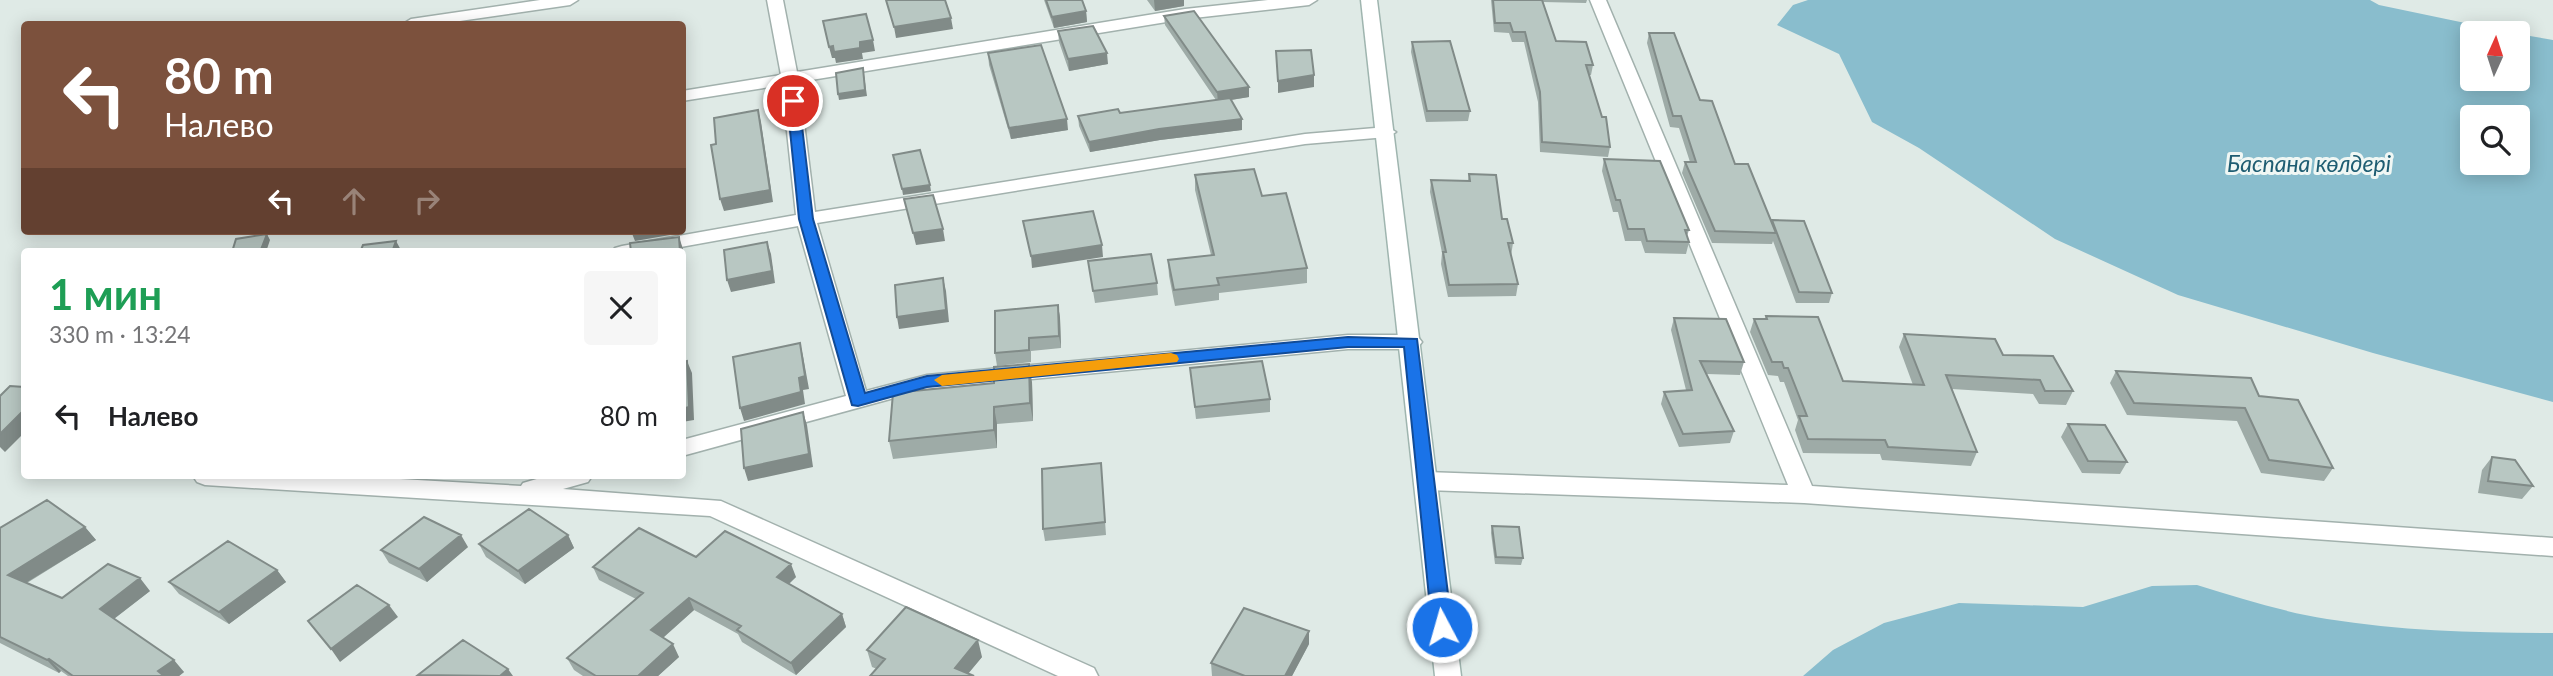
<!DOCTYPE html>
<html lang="ru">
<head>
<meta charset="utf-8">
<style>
	:root { --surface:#fff; --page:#f6f6f6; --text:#202124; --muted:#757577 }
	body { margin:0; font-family:Lato,sans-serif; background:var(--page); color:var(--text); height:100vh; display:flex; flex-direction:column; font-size:26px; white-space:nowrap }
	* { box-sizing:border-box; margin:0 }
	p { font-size:23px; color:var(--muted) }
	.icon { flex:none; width:38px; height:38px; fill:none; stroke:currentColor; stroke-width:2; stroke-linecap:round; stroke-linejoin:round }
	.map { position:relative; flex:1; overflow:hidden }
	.details { position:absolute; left:21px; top:248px; width:665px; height:231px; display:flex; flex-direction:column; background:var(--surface); border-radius:7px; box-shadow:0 4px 18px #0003 }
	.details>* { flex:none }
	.guide { position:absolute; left:21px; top:21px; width:665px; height:214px; border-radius:7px; box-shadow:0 4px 18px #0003; background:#7c513d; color:#fff; overflow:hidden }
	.needle { width:46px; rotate:3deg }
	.controls { position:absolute; left:2460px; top:21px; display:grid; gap:14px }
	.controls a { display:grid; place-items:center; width:70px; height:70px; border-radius:7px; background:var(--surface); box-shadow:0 4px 18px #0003; font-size:35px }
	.pin { position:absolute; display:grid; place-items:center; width:60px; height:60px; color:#fff; margin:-30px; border:4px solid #fff; border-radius:50%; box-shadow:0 2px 7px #0007 }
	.me { position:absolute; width:77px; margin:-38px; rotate:354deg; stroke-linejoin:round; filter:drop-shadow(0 0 5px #0008) }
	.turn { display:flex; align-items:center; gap:24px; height:147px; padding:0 28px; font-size:32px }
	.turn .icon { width:91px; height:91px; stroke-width:2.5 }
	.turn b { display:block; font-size:49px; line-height:60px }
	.lanes { display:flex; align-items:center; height:66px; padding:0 28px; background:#0003; justify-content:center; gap:35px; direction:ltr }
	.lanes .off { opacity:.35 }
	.round { display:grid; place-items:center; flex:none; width:74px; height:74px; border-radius:7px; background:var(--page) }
	.headline { display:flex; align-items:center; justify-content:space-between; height:119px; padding:0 28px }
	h1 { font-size:42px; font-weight:700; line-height:52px; color:#1e9e55 }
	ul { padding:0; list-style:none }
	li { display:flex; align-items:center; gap:21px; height:98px; padding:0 28px }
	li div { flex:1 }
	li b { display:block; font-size:26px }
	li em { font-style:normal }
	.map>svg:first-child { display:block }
	.water { fill:#89bdcd; fill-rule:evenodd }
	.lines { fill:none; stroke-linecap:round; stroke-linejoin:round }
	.street-casing { stroke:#a2b1ad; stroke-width:3 }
	.secondary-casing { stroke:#9fb5af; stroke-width:3 }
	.street { fill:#fff; fill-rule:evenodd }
	.secondary { fill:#fff; fill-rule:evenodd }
	.wall { fill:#9eaba7 }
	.shaded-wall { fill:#818b88 }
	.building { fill:#b8c7c2; stroke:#818b88; stroke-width:2 }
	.route { fill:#1a73e8; stroke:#114b97; stroke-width:2 }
	.slow { fill:#f59e0b }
	.labels { text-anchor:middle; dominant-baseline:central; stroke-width:6; stroke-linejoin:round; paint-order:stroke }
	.water-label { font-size:23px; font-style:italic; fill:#1e5d72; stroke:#f0f7f4 }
</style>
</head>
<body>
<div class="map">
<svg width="2553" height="676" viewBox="0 0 2553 676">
	<rect width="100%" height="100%" fill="#dfeae6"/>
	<path class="water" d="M1808,0H2370L2379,5L2513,33H2473V79H2518V34L2553,40V402L2373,353L2178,295L2055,239L1919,148L1872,122L1839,54L1777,25L1793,5ZM2473,117H2518V163H2473Z
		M2197,585C2240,598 2283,612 2327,619C2402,631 2478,633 2553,633V676H1803L1833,650L1884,623L1959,603L2083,607L2152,586Z"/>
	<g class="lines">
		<defs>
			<path id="street" d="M540,0H578L570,5L439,24H403L411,19Z
				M767,0H783L797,72L1185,9L1268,0H1317L1309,5L1185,19L799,82L815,212L1305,134L1387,127L1396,132L1387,137L1305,144L817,223L866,391L927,375L1348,335H1411L1418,337L1422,342L1418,347L1411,349H1348L927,389L682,456V440L846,396L798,226L653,252H612L615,248L622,246L796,215L782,85L682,101V91L781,75Z
				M1590,0H1606L1812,486L2553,538V556L1804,503L1426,490L1418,487L1414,481L1418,475L1426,472L1788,485Z
				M193,476H347L521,486L523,483L547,476H592L588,482L563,489L721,501L1094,668L1098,676H1058L710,516L205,485L197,482Z"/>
			<path id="secondary" d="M1361,0H1377L1461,676H1435Z"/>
		</defs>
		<use href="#street" class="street-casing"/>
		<use href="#secondary" class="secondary-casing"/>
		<use href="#street" class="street"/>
		<use href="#secondary" class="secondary"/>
	</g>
	<path class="wall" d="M1044,0H1082L1086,11L1087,22L1054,28Z
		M1147,0H1184V6L1155,11Z
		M1491,0H1587L1586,3L1543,2L1556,41L1593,65L1591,75H1589L1610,147L1608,157L1540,152L1538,102L1524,42H1512L1509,33L1494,32Z
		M1164,16L1249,87V97L1231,100L1242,119V130L1160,140L1090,152L1079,126L1078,116L1120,113L1216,100L1165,25Z
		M1058,31L1108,64L1069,71L1059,42Z
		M1649,33L1700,100L1735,164L1771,222L1832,293L1829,303H1796L1773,241L1772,244L1712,243L1682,173L1685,162H1690L1679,128L1670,127L1647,43Z
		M1412,42L1470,111L1468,121L1426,122L1411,52Z
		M988,53L1068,130L1011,139L989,65Z
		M1604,159L1689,230L1687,236L1689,242L1686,254L1645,253L1641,241H1625L1618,212H1613L1602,171Z
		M1469,174L1502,219L1513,243L1511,256L1518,284L1516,296L1448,297L1441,264L1442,253L1430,192L1431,180L1468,181Z
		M1195,175L1262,196L1307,268V283L1219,293V300L1175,306L1169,276L1168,260L1211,255L1195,190Z
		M1088,261L1157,283L1158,295L1095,303Z
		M1058,305L1060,318L1061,348L1031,351V362L997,366L995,353Z
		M1766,316L1843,381L1913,385L1899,347L1904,334L2003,355L2073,391L2066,405L2039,404L2033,394L1952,389L1977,452L1971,466L1882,460L1880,454L1803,453L1795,430L1798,420L1784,382H1780L1778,376L1768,375L1750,332L1754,319H1765Z
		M1674,318L1744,362L1740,375L1707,374L1734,431L1730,443L1679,447L1661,404L1664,392L1686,390L1671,330Z
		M1190,368L1270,399V412L1196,419Z
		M2116,371L2259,396L2333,468L2324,481L2261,473L2237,421L2127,415L2110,383Z
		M1032,382L1033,421L997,424V448L893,459L889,441Z
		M2068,424L2127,462L2120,474L2082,473L2061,437Z
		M2492,457L2533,486L2522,499L2478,493L2482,470Z
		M1101,463L1106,535L1045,541L1043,529Z
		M1492,526L1523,558L1521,565L1495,564L1491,533Z
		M85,527L96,540L27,583L62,598L150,591L114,619L184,672L179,676H68L61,671L59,673L0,643V528Z
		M568,535L574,548L525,584L486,557L479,544Z
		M468,547L427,582L389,563L381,550Z
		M696,557L796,577L789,584L842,614L846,627L796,675L742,642L738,634L694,610L663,638L679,657L658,676H583L574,670L567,658L636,599L599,580L593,567Z
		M277,570L286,582L229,624L179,594L169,582Z
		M1309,644L1292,676H1212L1211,663Z
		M867,650L982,657L968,674L877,669L872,667Z"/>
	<path class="shaded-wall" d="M1154,0H1184V6L1155,11Z
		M1086,11L1087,22L1054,28L1052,17Z
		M951,18L953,29L896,38L894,27Z
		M873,40L875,51L862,53L863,59L836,63L835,58H832L829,47Z
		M1107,53L1108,64L1069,71L1068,59Z
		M863,68L867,96L839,100L838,94Z
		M1314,75V87L1278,93V81Z
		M1249,87V97L1218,102L1217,92Z
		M758,110L761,122L773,202L724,211L720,199Z
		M1067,119L1068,130L1011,139L1009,128Z
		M1242,119V130L1160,140L1090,152L1089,142L1159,129Z
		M930,185L931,191L903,195L902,189Z
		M943,229L945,241L916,245L913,233Z
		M631,231H682V233L635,241Z
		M267,234L270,240L266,252H260Z
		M679,237L683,249L686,298L682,299V252H680Z
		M396,241L402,252H392Z
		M767,242L771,254L775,283L731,292L727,280Z
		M1102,245L1103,257L1032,268L1031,256Z
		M943,278L946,291L949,322L899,329L897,317Z
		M1058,305L1060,318L1061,348L1059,336Z
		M800,343L803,356L809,389L803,390L805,404L744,421L740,408L799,378Z
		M687,361L692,373L694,420L682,422V409Z
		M1029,364L1032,382L1033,421L1030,403Z
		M994,407L997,424V448L994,430Z
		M24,410V433L5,452L0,447V434Z
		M803,412L807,425L813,467L748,481L744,468Z
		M85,527L96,540L19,587L8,575Z
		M461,535L468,547L427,582L419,569Z
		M568,535L574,548L525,584L518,571Z
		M791,564L796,577L782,590L777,577Z
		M277,570L286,582L229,624L219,612Z
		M140,578L150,591L111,621L100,609Z
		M689,598L694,610L657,643L651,630Z
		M389,605L398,617L340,662L331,649Z
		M842,614L846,627L796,675L791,663Z
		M1309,631V644L1292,676H1285Z
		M978,640L982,657L966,676L955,668Z
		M673,644L679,657L658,676H638Z
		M49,659L61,671L59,673L47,660Z
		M174,660L184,672L179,676H162L158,671Z
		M508,669L513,676H500Z"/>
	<path class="building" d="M886,0H945L951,18L894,27Z
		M1046,0H1082L1086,11L1052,17Z
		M1493,0H1542L1556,41L1586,42L1593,65H1586L1602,117H1606L1610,147L1542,142L1540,92L1525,32H1513L1510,23H1495Z
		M1194,11L1249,87L1217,92L1164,16Z
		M866,14L873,40L860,42V48L834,52L833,46L829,47L823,21Z
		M1093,26L1107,53L1068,59L1058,31Z
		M1649,33H1674L1700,100L1712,101L1735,164H1748L1776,233L1715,231L1685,162H1696L1681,116H1673Z
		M1450,41L1470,111H1427L1412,42Z
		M1041,45L1067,119L1009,128L988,53Z
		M1311,50L1314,75L1278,81L1276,51Z
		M863,68L865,90L838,94L836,73Z
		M1230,98L1242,119L1159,129L1089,142L1078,116L1118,109L1120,113Z
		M758,110L770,190L720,199L711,145L716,144L714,118Z
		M920,150L930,185L902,189L893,155Z
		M1604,159L1660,161L1689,230H1685L1689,242L1647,241L1644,229H1628L1620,200H1616Z
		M1254,169L1262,196L1286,193L1307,268L1217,278L1219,285L1174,290L1168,260L1214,255L1195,175Z
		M1469,174L1496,175L1502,219H1507L1513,243H1508L1518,284L1449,285L1443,252H1446L1431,180L1470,181Z
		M933,195L943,229L913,233L904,199Z
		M1093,211L1102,245L1031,256L1023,221Z
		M1772,220L1804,221L1832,293L1799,292Z
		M267,234L260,252H232L236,239Z
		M679,237L680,252H631L630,243Z
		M396,241L392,252H360L363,245Z
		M767,242L772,271L727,280L724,250Z
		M1151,254L1157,283L1093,291L1088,261Z
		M943,278L946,310L897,317L895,285Z
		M1058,305L1059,336L1029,338V350L995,353V311Z
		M1766,316L1818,317L1843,381L1924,385L1904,334L1995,339L2003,355L2053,356L2073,391H2045L2040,380L1946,375L1977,452L1888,447L1885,440L1808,439L1799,416H1807L1788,368H1784L1782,362H1772L1754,319H1767Z
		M1674,318L1726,319L1744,362L1700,361L1734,431L1683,434L1664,392L1692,390Z
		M800,343L805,376L799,378L801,392L740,408L733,357Z
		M687,361L689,407L682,409V362Z
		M1262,361L1270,399L1195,407L1190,368Z
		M1029,364L1030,403L994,407V430L889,441L893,393L994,383V367Z
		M2116,371L2251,378L2259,396L2298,400L2333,468L2269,460L2245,408L2134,403Z
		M10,386L24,387V410L0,434V396Z
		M803,412L809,454L744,468L741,429Z
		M2068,424L2105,425L2127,462L2088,461Z
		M2492,457L2515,460L2533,486L2488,481Z
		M1101,463L1105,522L1043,529L1042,469Z
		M47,500L85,527L8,575L62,598L108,564L140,578L100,609L174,660L158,671L164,676H73L49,659L47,660L0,637V528Z
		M529,509L568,535L518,571L479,544Z
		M424,517L461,535L419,569L381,550Z
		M1492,526L1519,527L1523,558L1496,557Z
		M639,528L696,557L725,531L791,564L777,577L842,614L791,663L737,630L741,626L689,598L651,630L673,644L638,676H596L567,658L643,593L593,567Z
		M228,541L277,570L219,612L169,582Z
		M357,585L389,605L331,649L308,621Z
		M906,607L978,640L955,668L974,676H870L885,659L867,650Z
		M1244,608L1309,631L1285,676H1245L1211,663Z
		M463,640L508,669L500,676L418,675Z"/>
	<path class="route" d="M793,97L799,101L813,219L865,393L927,376L1348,337L1417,339L1452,627L1449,633L1442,635L1435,633L1432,627L1404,347H1348L927,387L858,406L852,405L799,219L787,101Z"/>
	<path class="slow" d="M1171,353L1177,355L1179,359L1177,362L942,386L934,380L942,375Z"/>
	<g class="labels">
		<g class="water-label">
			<text x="2309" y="163">Баспана көлдері</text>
		</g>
	</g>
</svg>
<div class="controls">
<a><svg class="needle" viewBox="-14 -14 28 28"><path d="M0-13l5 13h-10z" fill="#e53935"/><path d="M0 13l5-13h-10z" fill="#757577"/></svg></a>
<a><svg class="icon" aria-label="search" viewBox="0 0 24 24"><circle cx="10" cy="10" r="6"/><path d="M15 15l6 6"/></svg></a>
</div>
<div class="pin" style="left:793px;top:101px;background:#d93025"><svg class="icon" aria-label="arrive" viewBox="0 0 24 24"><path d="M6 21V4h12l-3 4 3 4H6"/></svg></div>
<svg class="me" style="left:1442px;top:627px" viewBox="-20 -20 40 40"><circle r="17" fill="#1a73e8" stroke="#fff" stroke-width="3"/><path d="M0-11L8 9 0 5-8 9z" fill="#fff"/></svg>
<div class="guide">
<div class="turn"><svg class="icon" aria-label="left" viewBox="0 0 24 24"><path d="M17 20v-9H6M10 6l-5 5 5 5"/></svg><div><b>80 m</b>Налево</div></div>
<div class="lanes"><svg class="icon" aria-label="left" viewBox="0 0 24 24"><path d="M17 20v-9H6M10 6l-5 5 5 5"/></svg><svg class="icon off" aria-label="ahead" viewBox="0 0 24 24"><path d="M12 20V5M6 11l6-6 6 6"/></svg><svg class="icon off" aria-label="right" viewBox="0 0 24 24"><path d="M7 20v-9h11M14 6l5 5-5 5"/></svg></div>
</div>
<section class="details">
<div class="headline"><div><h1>1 мин</h1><p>330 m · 13:24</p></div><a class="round"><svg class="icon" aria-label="close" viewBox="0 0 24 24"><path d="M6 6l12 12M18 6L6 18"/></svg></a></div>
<ul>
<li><svg class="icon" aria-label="left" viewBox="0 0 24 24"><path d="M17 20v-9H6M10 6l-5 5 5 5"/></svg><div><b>Налево</b></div><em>80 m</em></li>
</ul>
</section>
</div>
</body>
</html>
